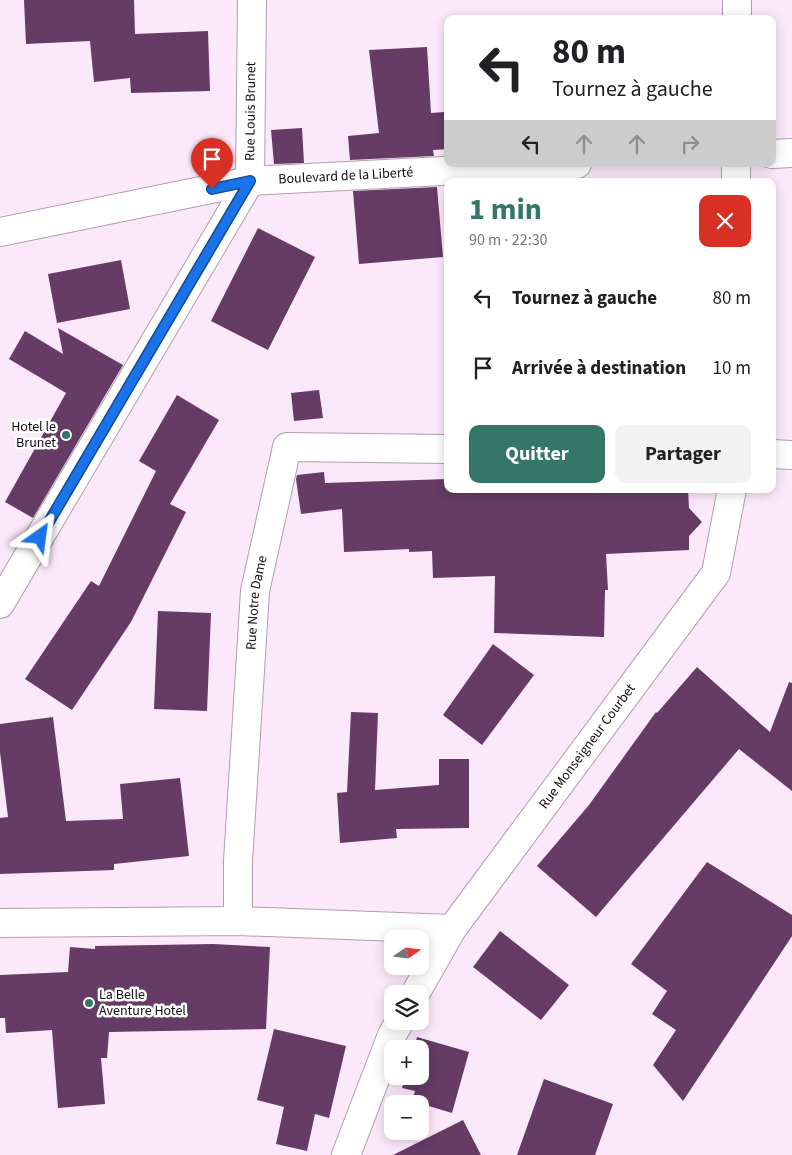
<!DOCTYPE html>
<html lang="fr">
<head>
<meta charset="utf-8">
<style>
	:root { --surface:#fff; --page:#f2f2f2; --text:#202124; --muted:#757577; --accent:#347769 }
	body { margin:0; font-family:"Source Sans 3",sans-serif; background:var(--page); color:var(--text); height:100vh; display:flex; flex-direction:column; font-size:19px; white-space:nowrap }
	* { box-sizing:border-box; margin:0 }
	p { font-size:16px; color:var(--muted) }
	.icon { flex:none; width:28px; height:28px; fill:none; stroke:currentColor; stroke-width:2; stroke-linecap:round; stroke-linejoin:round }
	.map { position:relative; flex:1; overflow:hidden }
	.side { position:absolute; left:444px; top:178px; width:332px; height:315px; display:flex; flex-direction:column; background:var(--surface); border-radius:10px; box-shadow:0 2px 12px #0003 }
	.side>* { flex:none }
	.guide { position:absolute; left:444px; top:15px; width:332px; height:152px; border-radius:10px; box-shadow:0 2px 12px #0003; background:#fff; color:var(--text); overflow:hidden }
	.needle { width:32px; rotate:76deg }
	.tools { position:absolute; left:384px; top:930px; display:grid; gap:10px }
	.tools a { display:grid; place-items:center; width:45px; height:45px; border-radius:10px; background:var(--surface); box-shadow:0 2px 12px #0003; font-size:25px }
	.pin { position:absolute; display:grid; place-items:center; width:42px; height:42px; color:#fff; margin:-51px -21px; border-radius:50% 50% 50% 0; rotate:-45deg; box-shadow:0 0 5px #0007 }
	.pin .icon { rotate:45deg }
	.me { position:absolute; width:55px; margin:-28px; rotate:31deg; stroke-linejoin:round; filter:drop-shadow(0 0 4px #0008) }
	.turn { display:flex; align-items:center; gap:18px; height:105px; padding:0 25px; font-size:22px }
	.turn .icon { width:65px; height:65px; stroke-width:2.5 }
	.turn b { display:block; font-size:35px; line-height:42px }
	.lanes { display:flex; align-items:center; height:48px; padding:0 25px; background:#0003; justify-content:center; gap:25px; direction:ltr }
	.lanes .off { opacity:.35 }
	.round { display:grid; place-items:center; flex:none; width:52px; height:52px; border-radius:10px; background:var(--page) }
	.head { display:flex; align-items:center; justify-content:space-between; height:85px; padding:0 25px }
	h1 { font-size:30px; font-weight:700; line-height:38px; color:var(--accent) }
	.cta { display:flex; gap:10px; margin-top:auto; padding:10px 25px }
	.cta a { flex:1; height:58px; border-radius:10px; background:var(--accent); color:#fff; font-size:20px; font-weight:700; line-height:58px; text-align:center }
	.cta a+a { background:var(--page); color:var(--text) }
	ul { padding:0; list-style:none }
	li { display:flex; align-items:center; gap:15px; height:70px; padding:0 25px }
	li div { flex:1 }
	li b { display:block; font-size:19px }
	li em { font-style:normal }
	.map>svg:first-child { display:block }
	.building { fill:#663b65 }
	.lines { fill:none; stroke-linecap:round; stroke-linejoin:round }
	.street-casing { stroke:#b19eb0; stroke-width:30 }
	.street { stroke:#fff; stroke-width:28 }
	.route-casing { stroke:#114b97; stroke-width:12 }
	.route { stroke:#1a73e8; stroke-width:9 }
	.poi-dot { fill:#347769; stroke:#fff; stroke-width:2 }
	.labels { text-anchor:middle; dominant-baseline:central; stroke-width:5; stroke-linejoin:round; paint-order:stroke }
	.street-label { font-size:14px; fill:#140d14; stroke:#fff }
	.poi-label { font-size:14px; fill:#140d14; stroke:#fff; text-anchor:end }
</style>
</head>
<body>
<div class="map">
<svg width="792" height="1155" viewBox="0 0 792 1155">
	<rect width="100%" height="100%" fill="#fce8fb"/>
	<path class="building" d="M24,0H134L135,34L208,31L210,91L131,93L130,78L94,82L90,41L26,44Z
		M427,47L431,113L445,112L448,149L433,150L434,156L350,160L348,136L379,133L369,50Z
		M302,128L304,163L274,164L271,130Z
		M437,187L443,257L359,264L353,191Z
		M258,228L315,257L268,350L211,321Z
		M121,260L130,309L57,323L48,274Z
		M58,328L123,365L33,518L5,502L66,393L9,359L25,331L63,354Z
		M319,390L323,418L294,421L291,393Z
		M177,395L219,420L170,504L186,512L131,622L72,710L25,679L91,581L99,586L156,471L139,461Z
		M324,472L325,483L448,479V489H688L689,508L702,522L689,536V550L606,554L608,590H605L604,637L494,633L495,576L433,578L432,551L409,552V549L344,552L342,509L301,514L296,479L297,475Z
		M158,611L211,613L207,711L154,709Z
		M493,644L534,675L482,745L443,715Z
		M697,667L770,732L789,682L792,683V791L739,749L596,917L537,866L589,805L656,712L657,713Z
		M351,712L378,713L375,790L439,785V759H469V828L396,829L397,838L340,843L337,793L347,792Z
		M53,717L66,821L123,819L120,784L180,778L189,856L114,864V870L0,874V818L8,817L0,752V724Z
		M707,862L792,915V936L683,1101L653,1065L676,1030L652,1014L667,991L631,964Z
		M500,931L569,985L541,1020L473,967Z
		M213,944L270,947L266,1029L109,1032L107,1058H101L105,1104L58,1108L52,1030L6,1033L5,1018H0V975L68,972L70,947L95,949V946Z
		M274,1029L346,1046L329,1118L315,1114L307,1151L276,1144L284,1107L257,1100Z
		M417,1037L469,1052L452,1113L412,1101L415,1091L402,1088L406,1076H420V1049H414Z
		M544,1079L613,1104L595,1155H517Z
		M463,1120L481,1155H393Z"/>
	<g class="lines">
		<defs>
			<g id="street">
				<path d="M737,19V0"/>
				<path d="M772,154L792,153"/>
				<path d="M736,164V181"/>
				<path id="s1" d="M0,232L250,181L577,164"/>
				<path d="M772,454L792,455"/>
				<path id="s2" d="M0,604L250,181L252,0"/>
				<path id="s3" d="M238,921V861L255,591L287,447L448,449"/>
				<path d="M0,923L238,921L452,929"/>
				<path id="s4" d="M415,994L452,929L716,573L732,489"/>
				<path d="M346,1155L392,1035L400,1021"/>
			</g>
		</defs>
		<use href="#street" class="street-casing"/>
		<use href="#street" class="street"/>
	</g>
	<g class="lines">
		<defs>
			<path id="route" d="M40,537L250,181L212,189"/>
		</defs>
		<use href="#route" class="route-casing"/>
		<use href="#route" class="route"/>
	</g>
	<g class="poi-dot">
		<circle cx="66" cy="435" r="5"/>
		<circle cx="89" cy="1003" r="5"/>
	</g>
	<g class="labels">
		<g class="street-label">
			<text stroke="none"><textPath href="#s2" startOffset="561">Rue Louis Brunet</textPath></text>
			<text stroke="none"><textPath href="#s1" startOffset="351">Boulevard de la Liberté</textPath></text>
			<text stroke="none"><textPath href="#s3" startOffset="319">Rue Notre Dame</textPath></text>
			<text stroke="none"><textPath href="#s4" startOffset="302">Rue Monseigneur Courbet</textPath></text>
		</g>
		<g class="poi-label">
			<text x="56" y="427">Hotel le<tspan x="56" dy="16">Brunet</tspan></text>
			<text x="99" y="995" text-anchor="start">La Belle<tspan x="99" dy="16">Aventure Hotel</tspan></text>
		</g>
	</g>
</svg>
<div class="tools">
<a><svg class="needle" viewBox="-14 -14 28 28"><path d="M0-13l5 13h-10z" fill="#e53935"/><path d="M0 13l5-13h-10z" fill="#757577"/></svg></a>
<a><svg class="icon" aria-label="layers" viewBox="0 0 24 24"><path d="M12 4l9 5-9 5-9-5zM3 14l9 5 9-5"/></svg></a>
<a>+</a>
<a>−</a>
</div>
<div class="pin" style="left:212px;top:189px;background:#d93025"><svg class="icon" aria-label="arrive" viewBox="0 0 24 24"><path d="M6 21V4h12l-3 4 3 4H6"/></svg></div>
<svg class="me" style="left:40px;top:537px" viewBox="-20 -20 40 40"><path d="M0-17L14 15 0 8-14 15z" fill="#1a73e8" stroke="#fff" stroke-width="4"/></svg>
<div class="guide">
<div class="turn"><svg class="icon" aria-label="left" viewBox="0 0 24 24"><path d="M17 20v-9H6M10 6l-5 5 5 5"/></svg><div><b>80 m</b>Tournez à gauche</div></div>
<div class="lanes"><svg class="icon" aria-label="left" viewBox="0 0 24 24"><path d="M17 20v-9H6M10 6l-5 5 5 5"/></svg><svg class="icon off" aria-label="ahead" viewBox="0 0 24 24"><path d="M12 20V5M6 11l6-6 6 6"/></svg><svg class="icon off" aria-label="ahead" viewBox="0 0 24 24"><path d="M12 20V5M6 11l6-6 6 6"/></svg><svg class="icon off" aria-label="right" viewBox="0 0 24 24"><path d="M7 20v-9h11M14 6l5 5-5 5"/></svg></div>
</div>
<section class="side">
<div class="head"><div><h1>1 min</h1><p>90 m · 22:30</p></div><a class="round" style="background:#d93025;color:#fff"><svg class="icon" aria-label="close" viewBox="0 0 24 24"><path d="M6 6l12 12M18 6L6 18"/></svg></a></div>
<ul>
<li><svg class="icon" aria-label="left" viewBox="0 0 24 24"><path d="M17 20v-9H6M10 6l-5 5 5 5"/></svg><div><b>Tournez à gauche</b></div><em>80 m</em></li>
<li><svg class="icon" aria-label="arrive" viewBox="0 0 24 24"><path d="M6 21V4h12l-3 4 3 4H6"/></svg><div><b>Arrivée à destination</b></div><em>10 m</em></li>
</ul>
<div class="cta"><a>Quitter</a><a>Partager</a></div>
</section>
</div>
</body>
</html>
